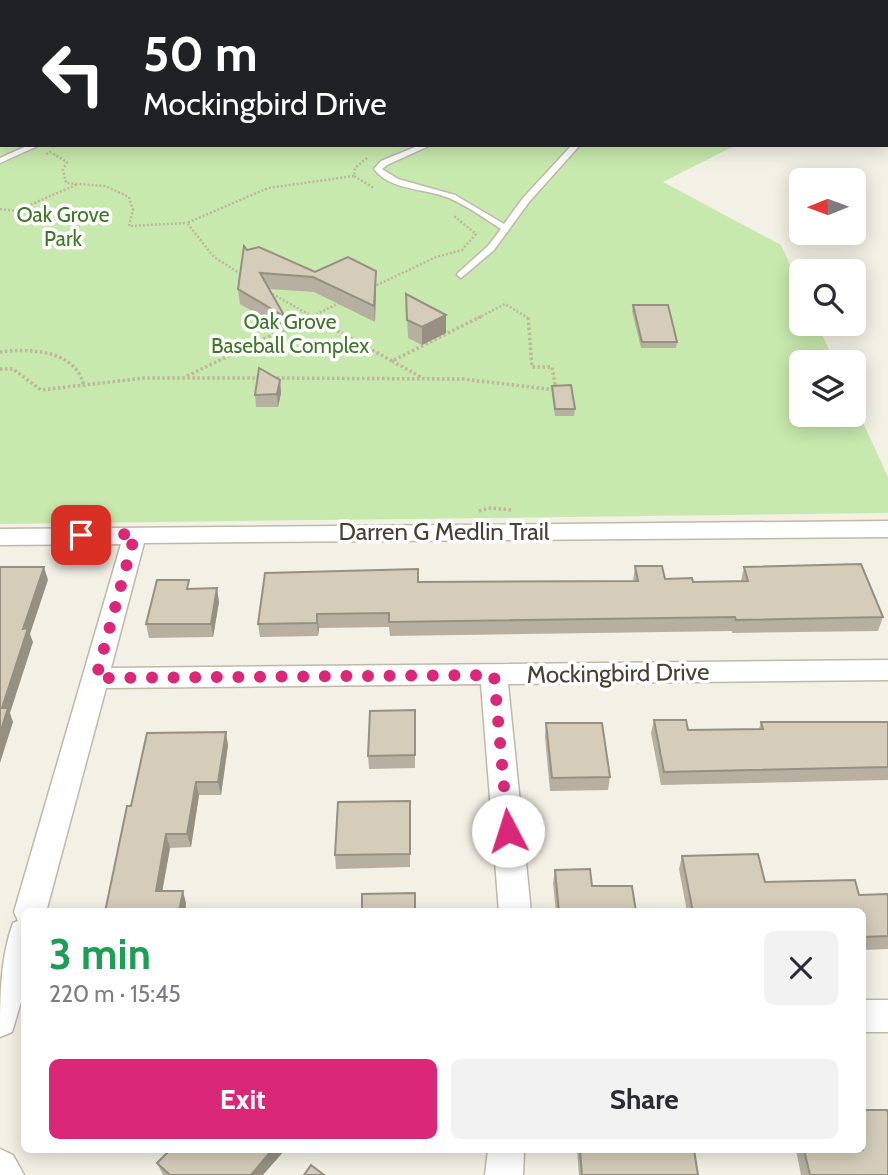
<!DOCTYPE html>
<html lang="en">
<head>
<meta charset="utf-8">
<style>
	:root { --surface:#fff; --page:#f2f2f3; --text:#2b2b33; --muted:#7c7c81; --accent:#db2777 }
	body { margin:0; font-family:Cabin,sans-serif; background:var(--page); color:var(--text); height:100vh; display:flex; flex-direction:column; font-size:26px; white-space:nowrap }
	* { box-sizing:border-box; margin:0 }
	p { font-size:23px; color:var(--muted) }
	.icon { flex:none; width:38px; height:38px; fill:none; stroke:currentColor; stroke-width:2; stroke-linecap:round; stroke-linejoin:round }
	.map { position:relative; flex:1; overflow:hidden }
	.drawer { position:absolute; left:21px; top:908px; width:845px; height:245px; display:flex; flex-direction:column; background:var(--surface); border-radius:10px; box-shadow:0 4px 18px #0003 }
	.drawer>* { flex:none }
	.hud { position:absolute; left:0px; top:0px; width:889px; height:147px; box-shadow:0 4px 18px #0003; background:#202124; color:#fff; overflow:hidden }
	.needle { width:46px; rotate:269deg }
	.controls { position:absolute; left:789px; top:168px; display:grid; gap:14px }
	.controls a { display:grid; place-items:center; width:77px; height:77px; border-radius:10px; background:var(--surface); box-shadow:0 4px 18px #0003; font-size:35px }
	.pin { position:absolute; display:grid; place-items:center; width:60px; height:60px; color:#fff; margin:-30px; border-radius:14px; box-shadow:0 4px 10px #0006 }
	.me { position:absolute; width:77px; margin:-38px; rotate:355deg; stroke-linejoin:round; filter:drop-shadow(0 0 5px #0008) }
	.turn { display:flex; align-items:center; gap:24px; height:147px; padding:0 28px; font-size:32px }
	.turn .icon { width:91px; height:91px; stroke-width:2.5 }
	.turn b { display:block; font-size:49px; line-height:60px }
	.round { display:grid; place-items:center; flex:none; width:74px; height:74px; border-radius:10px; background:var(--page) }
	.summary { display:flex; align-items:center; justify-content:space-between; height:119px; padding:0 28px }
	h1 { font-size:42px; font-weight:800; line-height:52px; color:#1e9e55 }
	.button { display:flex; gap:14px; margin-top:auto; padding:14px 28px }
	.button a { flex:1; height:80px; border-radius:10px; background:var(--accent); color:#fff; font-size:28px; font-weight:800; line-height:80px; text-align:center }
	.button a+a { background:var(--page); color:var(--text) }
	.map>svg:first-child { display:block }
	.green { fill:#c7e9ad }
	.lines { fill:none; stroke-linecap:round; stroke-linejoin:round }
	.service-casing { stroke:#bfb9a8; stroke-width:3 }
	.minor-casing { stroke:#bfb9a8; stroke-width:3 }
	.tertiary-casing { stroke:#bfb9a8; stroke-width:2 }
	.path-far1 { stroke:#c1b798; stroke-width:2.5; stroke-dasharray:2 2; stroke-linecap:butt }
	.path { stroke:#c1b798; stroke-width:3.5; stroke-dasharray:2.5 2.5; stroke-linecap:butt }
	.service { fill:#fff; fill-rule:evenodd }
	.minor { fill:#fff; fill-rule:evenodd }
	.tertiary { fill:#fff; fill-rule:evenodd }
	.wall { fill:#b7b0a0 }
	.shaded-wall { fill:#959082 }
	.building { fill:#d5cdba; stroke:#959082; stroke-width:2 }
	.route { stroke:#db2777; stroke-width:12; stroke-dasharray:0 21.6 }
	.labels { text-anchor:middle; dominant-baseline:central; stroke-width:7; stroke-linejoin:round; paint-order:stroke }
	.far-park-label { font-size:21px; fill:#3d7926; stroke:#fff }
	.street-label { font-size:24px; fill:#464135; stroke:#fff }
</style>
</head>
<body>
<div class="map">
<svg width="888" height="1175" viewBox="0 0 888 1175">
	<rect width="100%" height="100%" fill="#f3f0e5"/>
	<path class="green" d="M0,0L857,2H2V145H736L663,182L781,245L801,289L802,324H817L835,362H802V415H854V403L888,477V513L0,524Z"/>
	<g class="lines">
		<defs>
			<path id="service" d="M432,0H438L439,2H433Z
				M2,43V47L0,48V44Z
				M887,62H888V66H887Z
				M29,145H40L0,163V158Z
				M420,145H431L387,165L382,169L398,179L455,195L504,224L523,198L572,145H580L529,202L494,250L461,278L457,275L458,273L488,246L501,229C484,218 468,206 449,198C425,188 391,191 374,169L381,161Z"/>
			<path id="minor" d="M888,521V537L144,543L111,668L888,660V680L508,684L531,912H499L481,684L106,688L46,912H24V992L12,1032L0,1037C0,998 0,959 13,923L18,921L14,912L121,544L0,545V529Z
				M863,1000H888V1032H863Z
				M0,1149L13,1155L24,1175H0Z
				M488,1150H524L523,1175H485Z"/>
			<path id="tertiary" d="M887,111H888V121H887Z
				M0,133H2L0,144Z"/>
		</defs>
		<use href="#service" class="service-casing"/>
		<use href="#minor" class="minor-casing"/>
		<use href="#tertiary" class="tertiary-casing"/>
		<path class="path-far1" d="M46,154L50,152L67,162L63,170L66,183L105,186L129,197L133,210L129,226L187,223
			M367,158L355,168L354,176L374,188
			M0,209L16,211L78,184
			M244,276L214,257L187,223L268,188L354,176
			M373,287L436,257L462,250L476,234L454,216
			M269,292L315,318
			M309,318L343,301
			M478,318L505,304L528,318"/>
		<path class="path" d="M311,316L392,361L482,316
			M0,352C31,348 77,350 84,387
			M392,361L421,377
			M0,369H13L41,390L144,378H263
			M187,376L312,316
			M272,378L463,379L556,390L552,367H532L528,316
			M479,511L490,508L512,510"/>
		<use href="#service" class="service"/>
		<use href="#minor" class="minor"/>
		<use href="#tertiary" class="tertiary"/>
	</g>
	<path class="wall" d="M247,250L315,272L376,286L375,322L314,292L269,289L285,317L287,332L240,304L238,289Z
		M406,294L446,333L422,345L408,338Z
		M633,305L677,342L676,348H641L632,311Z
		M280,380L281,393L278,407H256L255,395Z
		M552,386L575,409L574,416H555L552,392Z
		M635,566L665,579L693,582L741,581L744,567L883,617L878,631L732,633V631L390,636L389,627L319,628L318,636L260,637L258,624L418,582L633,581Z
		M190,589L219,602L213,637L149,638L146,624Z
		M415,710V768L369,769L368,756Z
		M654,720L688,730L759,729L761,722H888V780L661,785L651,733Z
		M546,723L610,777L608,790L550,791L545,737Z
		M228,745L221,795H199L191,847L170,848L162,891L186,903L185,912H105L131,806Z
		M410,801V867L336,869L335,855Z
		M682,856L765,882L859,895L888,894V949L863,950V912H687L679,869Z
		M555,870L636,912H556L553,883Z
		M577,1150H694L698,1175H579Z
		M796,1150H863L888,1175H801Z
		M157,1163L263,1175H163Z"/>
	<path class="shaded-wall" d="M376,271V286L375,322L374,306Z
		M446,315V333L422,345V327Z
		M280,380L281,393L278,407L277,394Z
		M44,567L48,580L30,634L33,642L10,713L13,722L0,763V733L2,708L23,629Z
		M217,588L219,602L213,637L211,624Z
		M317,614L319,628L318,636L317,623Z
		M226,732L228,745L221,795L218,782Z
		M196,782L199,795L191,847L187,834Z
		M166,834L170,848L160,904L156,891Z
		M183,891L186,903L185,912H179Z
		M272,1150H285L263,1175H251Z"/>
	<path class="building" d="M244,246L247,250L259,247L315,272L348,257L376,271L374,306L313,277L260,273L285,317L238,289Z
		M406,294L446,315L422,327L407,320Z
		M633,305H668L677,342H642Z
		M259,368L280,380L277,394L255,395Z
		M571,385L575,409H555L552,386Z
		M861,564L883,617L736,620L735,617L389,622V613L317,614V623L258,624L265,573L418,569V582L638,581L635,566H662L665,579L692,578L693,582L748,581L744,567Z
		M0,567H44L23,629L28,628L2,708H8L0,733Z
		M157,580H189L187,589L217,588L211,624H146Z
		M415,710V755L368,756L370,711Z
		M654,720H686L688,730L763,729L761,722H888V767L664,772Z
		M546,723H602L610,777L552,778Z
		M226,732L218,782H196L187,834H166L156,891H183L179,912H105L127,806H131L147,733Z
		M410,801V854L335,855L338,802Z
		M758,854L765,882L855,880L859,895L888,894V936L863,937V912H693L682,856Z
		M590,869L592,886H632L636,912H559L555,870Z
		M415,893V912H362V894Z
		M863,1110H887L888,1113V1175H810L804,1150H863Z
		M170,1150H272L251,1175H170L157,1163Z
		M580,1150H694L698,1175H582Z
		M311,1165L324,1175H304Z"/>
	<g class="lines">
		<path class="route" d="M81,535L135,534L96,678L494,675L508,831"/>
	</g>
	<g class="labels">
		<g class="far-park-label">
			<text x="63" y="214">Oak Grove<tspan x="63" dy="24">Park</tspan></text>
			<text x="290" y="321">Oak Grove<tspan x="290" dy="24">Baseball Complex</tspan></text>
		</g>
		<g class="street-label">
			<text x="444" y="531">Darren G Medlin Trail</text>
			<text transform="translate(618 673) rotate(-1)">Mockingbird Drive</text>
		</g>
	</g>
</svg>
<div class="controls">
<a><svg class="needle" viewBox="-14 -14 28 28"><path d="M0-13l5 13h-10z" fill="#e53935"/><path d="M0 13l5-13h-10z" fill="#7c7c81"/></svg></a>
<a><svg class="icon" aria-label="search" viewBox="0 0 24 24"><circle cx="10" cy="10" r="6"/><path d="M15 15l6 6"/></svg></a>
<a><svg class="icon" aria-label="layers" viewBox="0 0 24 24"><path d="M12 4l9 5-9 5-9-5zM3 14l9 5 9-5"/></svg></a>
</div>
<div class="pin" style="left:81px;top:535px;background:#d93025"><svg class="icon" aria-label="arrive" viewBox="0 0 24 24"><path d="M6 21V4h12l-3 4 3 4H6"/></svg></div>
<svg class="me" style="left:508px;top:831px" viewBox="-20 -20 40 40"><circle r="19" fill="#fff"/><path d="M0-13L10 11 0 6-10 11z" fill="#db2777"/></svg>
<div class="hud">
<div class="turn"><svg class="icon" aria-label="left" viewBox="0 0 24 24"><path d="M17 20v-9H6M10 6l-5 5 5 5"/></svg><div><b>50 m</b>Mockingbird Drive</div></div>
</div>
<section class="drawer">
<div class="summary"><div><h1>3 min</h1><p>220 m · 15:45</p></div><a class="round"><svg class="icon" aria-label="close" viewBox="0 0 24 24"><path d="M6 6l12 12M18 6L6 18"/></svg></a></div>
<div class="button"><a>Exit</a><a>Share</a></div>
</section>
</div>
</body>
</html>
